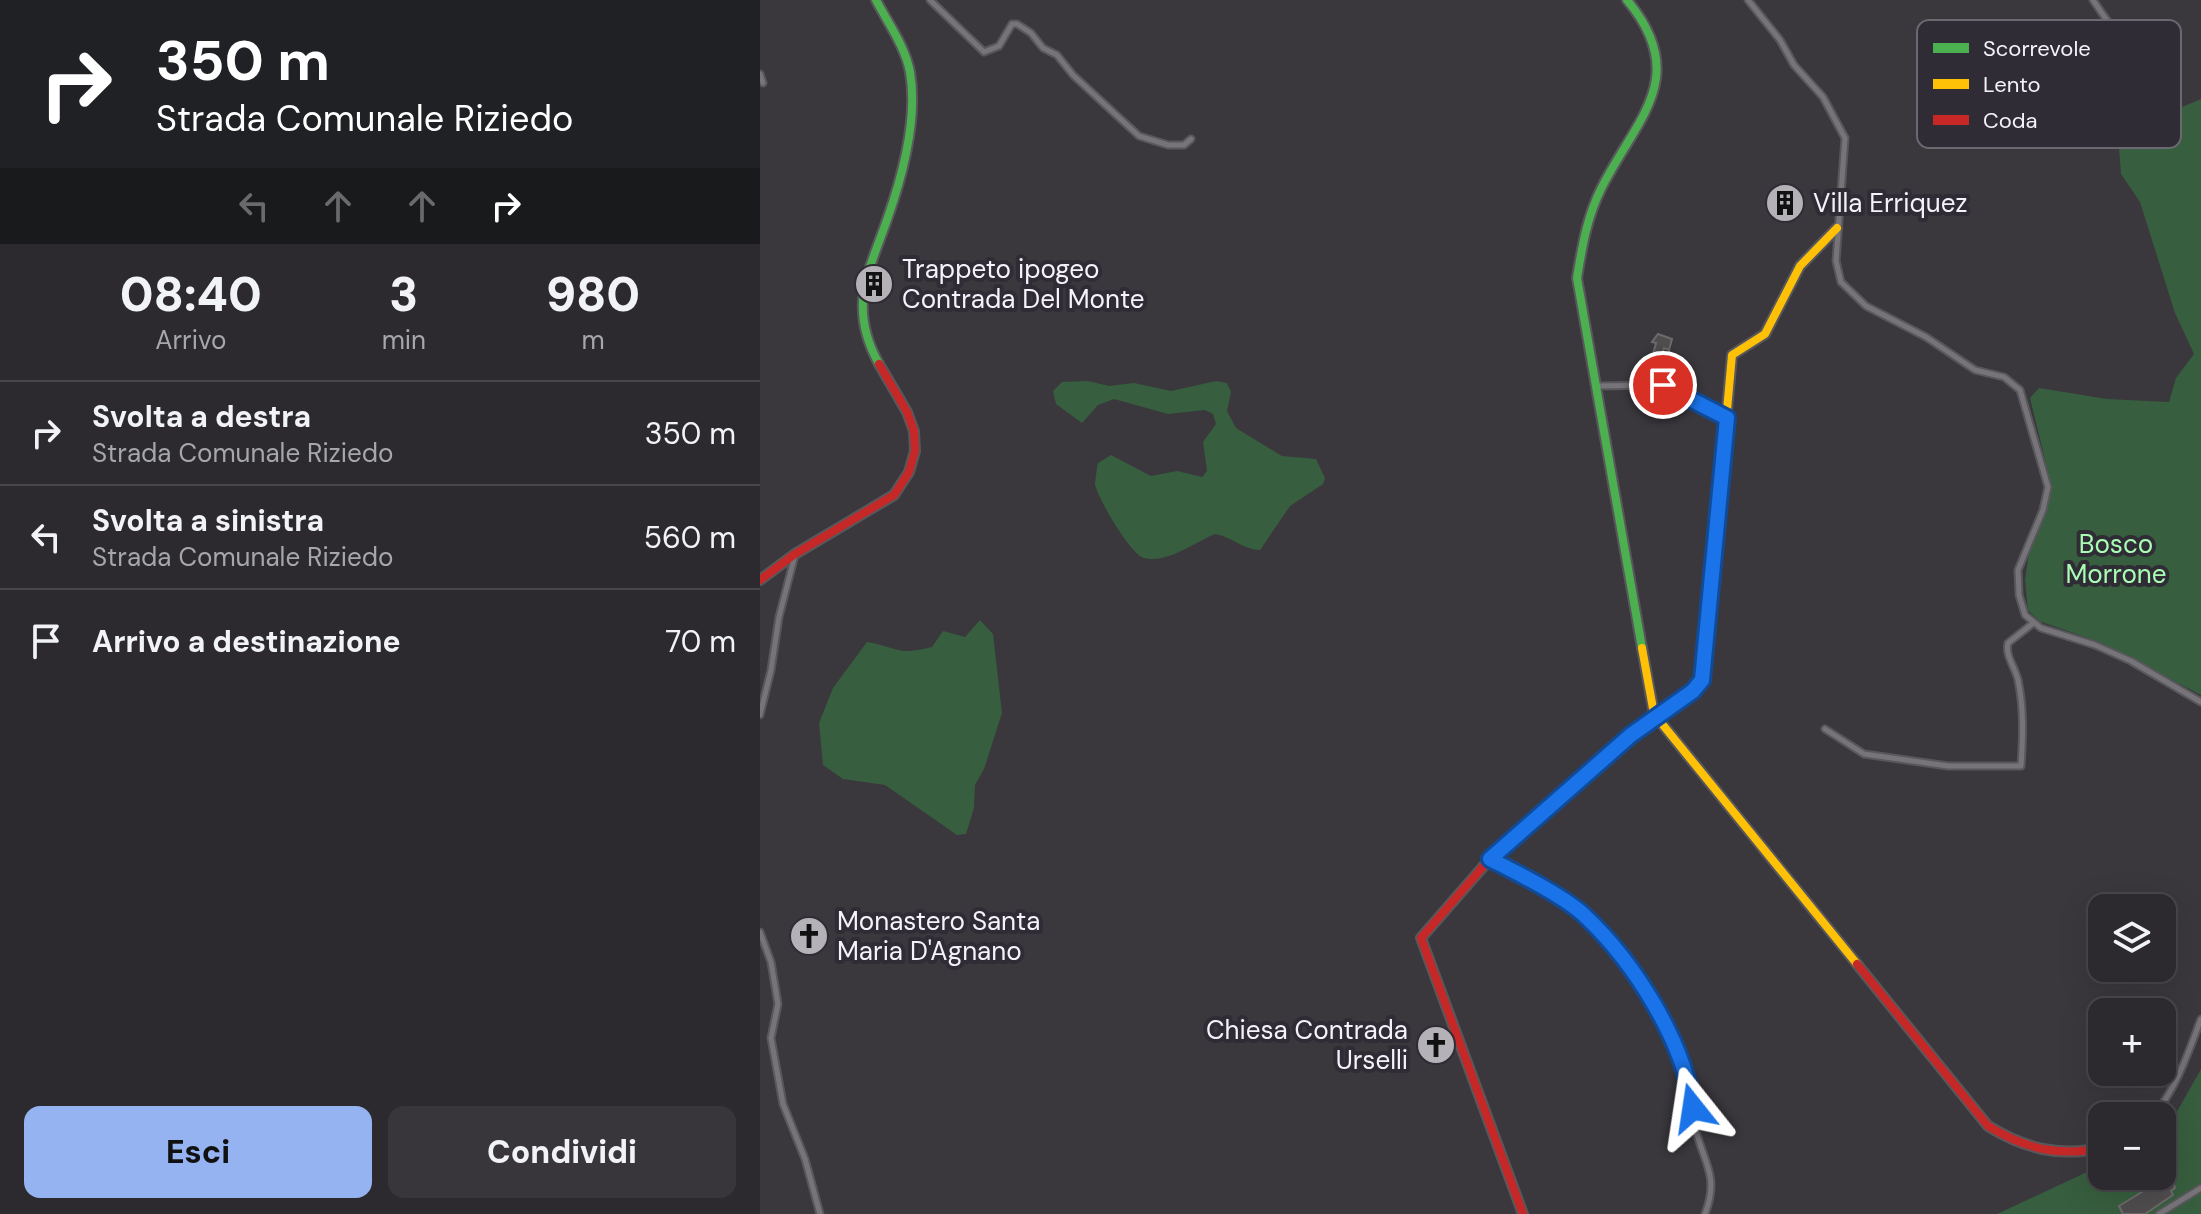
<!DOCTYPE html>
<html lang="it">
<head>
<meta charset="utf-8">
<style>
	:root { --surface:#2c2a2e; --page:#38363a; --text:#f1f3f6; --muted:#a6a7aa; --line:#48464a; --accent:#95b2f1 }
	body { margin:0; font-family:"DM Sans",sans-serif; background:var(--page); color:var(--text); height:100vh; display:flex; flex-direction:column; font-size:30px; white-space:nowrap }
	* { box-sizing:border-box; margin:0 }
	p { font-size:26px; color:var(--muted) }
	.icon { flex:none; width:44px; height:44px; fill:none; stroke:currentColor; stroke-width:2; stroke-linecap:round; stroke-linejoin:round }
	.map { position:relative; flex:1; overflow:hidden }
	.drawer { display:flex; flex-direction:column; background:var(--surface); width:760px }
	.drawer>* { flex:none }
	.hud { background:#202124; color:#fff; overflow:hidden }
	.fabs { position:absolute; left:1328px; top:894px; display:grid; gap:16px }
	.fabs a { display:grid; place-items:center; width:88px; height:88px; border-radius:16px; background:var(--surface); box-shadow:0 8px 32px #0002,0 0 0 2px var(--line); font-size:40px }
	.pin { position:absolute; display:grid; place-items:center; width:68px; height:68px; color:#fff; margin:-34px; border:4px solid #fff; border-radius:50%; box-shadow:0 2px 8px #0007 }
	.me { position:absolute; width:88px; margin:-44px; rotate:345deg; stroke-linejoin:round; filter:drop-shadow(0 0 6px #0008) }
	.turn { display:flex; align-items:center; gap:28px; height:168px; padding:0 24px; font-size:36px }
	.turn .icon { width:104px; height:104px; stroke-width:2.5 }
	.turn b { display:block; font-size:56px; line-height:68px }
	.lanes { display:flex; align-items:center; height:76px; padding:0 24px; background:#0003; justify-content:center; gap:40px; direction:ltr }
	.lanes .off { opacity:.35 }
	.eta { display:flex; justify-content:space-evenly; align-items:center; height:136px; text-align:center }
	.eta b { font-size:48px; font-weight:800; line-height:56px }
	.button { display:flex; gap:16px; margin-top:auto; padding:16px 24px }
	.button a { flex:1; height:92px; border-radius:16px; background:var(--accent); color:#111; font-size:32px; font-weight:800; line-height:92px; text-align:center }
	.button a+a { background:var(--page); color:var(--text) }
	ul { padding:0; list-style:none }
	li { display:flex; align-items:center; gap:24px; height:104px; padding:0 24px; border-top:2px solid var(--line) }
	li div { flex:1 }
	li b { display:block; font-size:30px }
	li em { font-style:normal }
	main { display:flex; flex:1; min-height:0 }
	.map>svg:first-child { display:block }
	.green { fill:#375e3e }
	.building { fill:#504d4e; stroke:#6d6a6c; stroke-width:2 }
	.lines { fill:none; stroke-linecap:round; stroke-linejoin:round }
	.street-casing { stroke:#58575b; stroke-width:9 }
	.fast-casing { stroke:#58575b; stroke-width:12 }
	.slow-casing { stroke:#58575b; stroke-width:12 }
	.jam-casing { stroke:#58575b; stroke-width:12 }
	.street { stroke:#767478; stroke-width:5 }
	.fast { stroke:#4caf50; stroke-width:8 }
	.slow { stroke:#ffc107; stroke-width:8 }
	.jam { stroke:#c62828; stroke-width:8 }
	.route-casing { stroke:#114b97; stroke-width:20 }
	.route { stroke:#1a73e8; stroke-width:14 }
	.labels { text-anchor:middle; dominant-baseline:central; stroke-width:8; stroke-linejoin:round; paint-order:stroke }
	.poi-label { font-size:26px; fill:#f5f3f9; stroke:#2f2c35; text-anchor:start }
	.park-label { font-size:26px; fill:#a9fcb3; stroke:#2f2c35 }
	.key { fill:#2f2c35; stroke:#6a6870; stroke-width:2 }
	.key-label { font-size:22px; fill:#f5f3f9 }
</style>
</head>
<body>
<main>
<section class="drawer">
<div class="hud">
<div class="turn"><svg class="icon" aria-label="right" viewBox="0 0 24 24"><path d="M7 20v-9h11M14 6l5 5-5 5"/></svg><div><b>350 m</b>Strada Comunale Riziedo</div></div>
<div class="lanes"><svg class="icon off" aria-label="left" viewBox="0 0 24 24"><path d="M17 20v-9H6M10 6l-5 5 5 5"/></svg><svg class="icon off" aria-label="ahead" viewBox="0 0 24 24"><path d="M12 20V5M6 11l6-6 6 6"/></svg><svg class="icon off" aria-label="ahead" viewBox="0 0 24 24"><path d="M12 20V5M6 11l6-6 6 6"/></svg><svg class="icon" aria-label="right" viewBox="0 0 24 24"><path d="M7 20v-9h11M14 6l5 5-5 5"/></svg></div>
</div>
<div class="eta">
<div><b>08:40</b><p>Arrivo</p></div>
<div><b>3</b><p>min</p></div>
<div><b>980</b><p>m</p></div>
</div>
<ul>
<li><svg class="icon" aria-label="right" viewBox="0 0 24 24"><path d="M7 20v-9h11M14 6l5 5-5 5"/></svg><div><b>Svolta a destra</b><p>Strada Comunale Riziedo</p></div><em>350 m</em></li>
<li><svg class="icon" aria-label="left" viewBox="0 0 24 24"><path d="M17 20v-9H6M10 6l-5 5 5 5"/></svg><div><b>Svolta a sinistra</b><p>Strada Comunale Riziedo</p></div><em>560 m</em></li>
<li><svg class="icon" aria-label="arrive" viewBox="0 0 24 24"><path d="M6 21V4h12l-3 4 3 4H6"/></svg><div><b>Arrivo a destinazione</b></div><em>70 m</em></li>
</ul>
<div class="button"><a>Esci</a><a>Condividi</a></div>
</section>
<div class="map">
<svg width="1441" height="1214" viewBox="0 0 1441 1214">
	<rect width="100%" height="100%" fill="#3a383d"/>
	<path class="green" d="M1441,99V695L1339,642L1279,621L1268,610L1265,580L1269,553L1292,488L1270,398L1279,388L1347,399L1409,402L1416,378L1434,354L1415,313L1380,202L1361,174L1358,134Z
		M328,381L349,386L374,383L411,391L456,381L467,383L471,392L467,411L476,428L522,456L556,459L565,478L563,484L530,506L500,550C482,549 472,537 455,534C435,542 407,564 384,558C370,554 339,500 335,485C335,483 337,466 338,463L351,455L391,476L417,471L442,477L447,471L443,442L456,424L453,414L445,410L408,414L354,399L338,405L322,423L296,404L293,391L302,382Z
		M220,620L233,634L242,713L224,769L215,785L214,808L206,834L197,835L125,785L83,779L63,765L59,723L73,688L107,642C117,643 141,652 146,651C153,651 164,649 172,647L183,631L205,637Z
		M1441,1069V1214H1237L1342,1165V1176H1402V1138Z"/>
	<path class="building" d="M1033,198V218H1018L1017,199Z
		M898,334L912,339L909,350L904,348L900,361L892,358L896,343L892,342Z
		M38,925L62,935L57,947L36,937L34,934Z
		M1403,1179L1406,1183H1413L1415,1188L1411,1191L1413,1195L1385,1214H1363L1359,1206Z"/>
	<g class="lines">
		<defs>
			<path id="street" d="M170,0L224,52L239,46L252,24H257L271,33L283,48L297,55L313,75L379,136L408,145H424L431,139
				M988,0L1020,40L1034,65L1063,97L1085,138L1076,261L1081,282L1106,306L1166,337L1215,370L1244,377L1260,390L1288,487L1283,510L1258,570L1259,595L1265,615L1281,628L1335,645L1371,661L1441,702
				M1333,0C1354,30 1356,41 1397,37
				M0,74L3,83
				M836,386L903,385L966,418
				M0,715L11,670L19,617L35,555
				M1065,729L1104,754L1188,766H1261C1263,737 1264,708 1258,680C1255,667 1245,656 1248,643L1272,624
				M730,859C759,874 800,894 824,915C873,958 908,1023 929,1085C933,1098 932,1113 935,1127C943,1162 960,1176 945,1214
				M0,932L11,962L18,1004L11,1038L23,1104L45,1159L60,1214
				M1393,1116C1417,1088 1428,1053 1441,1019
				M1399,1214L1441,1188"/>
			<path id="fast" d="M116,0C128,23 145,46 150,72C158,118 143,174 128,217C109,272 87,306 119,364
				M867,0C932,78 875,120 841,189C827,217 822,247 817,278L882,648
				M769,823L871,735L933,691L942,680L954,553"/>
			<path id="slow" d="M954,553L972,355L1005,334L1040,266L1077,228
				M882,648L894,714L1097,964"/>
			<path id="jam" d="M0,580L35,554L134,495L149,472L155,451L154,431L147,412L119,364
				M1097,964L1228,1126C1266,1149 1298,1157 1342,1148
				M763,1214L661,938L735,853L769,823"/>
		</defs>
		<use href="#street" class="street-casing"/>
		<use href="#fast" class="fast-casing"/>
		<use href="#slow" class="slow-casing"/>
		<use href="#jam" class="jam-casing"/>
		<use href="#street" class="street"/>
		<use href="#fast" class="fast"/>
		<use href="#slow" class="slow"/>
		<use href="#jam" class="jam"/>
	</g>
	<g class="lines">
		<defs>
			<path id="route" d="M903,385L967,418L942,680L933,691L871,735L730,859C757,873 804,896 825,916C874,962 924,1041 933,1108"/>
		</defs>
		<use href="#route" class="route-casing"/>
		<use href="#route" class="route"/>
	</g>
	<defs>
		<symbol id="building-disc" viewBox="-11 -11 22 22"><circle r="9.5" fill="#b4b2b7" stroke="#2f2c35"/><path d="M-4-6H4V6H1V3H-1V6H-4ZM-2.5-4.3h1.7v1.8h-1.7ZM.8-4.3h1.7v1.8H.8ZM-2.5-1h1.7V.8h-1.7ZM.8-1h1.7V.8H.8Z" fill="#111"/></symbol>
		<symbol id="church-disc" viewBox="-11 -11 22 22"><circle r="9.5" fill="#b4b2b7" stroke="#2f2c35"/><path d="M-1.2-6h2.4v3.5h3.3v2.4h-3.3V6h-2.4V-.1h-3.3v-2.4h3.3Z" fill="#111"/></symbol>
	</defs>
	<g fill-rule="evenodd">
		<use href="#building-disc" x="1003" y="181" width="44" height="44"/>
		<use href="#building-disc" x="92" y="262" width="44" height="44"/>
		<use href="#church-disc" x="27" y="914" width="44" height="44"/>
		<use href="#church-disc" x="654" y="1023" width="44" height="44"/>
	</g>
	<g class="labels">
		<g class="poi-label">
			<text x="1053" y="203">Villa Erriquez</text>
			<text x="142" y="269">Trappeto ipogeo<tspan x="142" dy="30">Contrada Del Monte</tspan></text>
			<text x="77" y="921">Monastero Santa<tspan x="77" dy="30">Maria D'Agnano</tspan></text>
			<text x="648" y="1030" text-anchor="end">Chiesa Contrada<tspan x="648" dy="30">Urselli</tspan></text>
		</g>
		<g class="park-label">
			<text x="1356" y="544">Bosco<tspan x="1356" dy="30">Morrone</tspan></text>
		</g>
	</g>
	<rect x="1157" y="20" width="264" height="128" rx="12" class="key"/>
	<rect x="1173" y="43" width="36" height="10" fill="#4caf50"/>
	<rect x="1173" y="79" width="36" height="10" fill="#ffc107"/>
	<rect x="1173" y="115" width="36" height="10" fill="#c62828"/>
	<g class="key-label">
		<text x="1223" y="56">Scorrevole</text>
		<text x="1223" y="92">Lento</text>
		<text x="1223" y="128">Coda</text>
	</g>
</svg>
<div class="fabs">
<a><svg class="icon" aria-label="layers" viewBox="0 0 24 24"><path d="M12 4l9 5-9 5-9-5zM3 14l9 5 9-5"/></svg></a>
<a>+</a>
<a>−</a>
</div>
<div class="pin" style="left:903px;top:385px;background:#d93025"><svg class="icon" aria-label="arrive" viewBox="0 0 24 24"><path d="M6 21V4h12l-3 4 3 4H6"/></svg></div>
<svg class="me" style="left:933px;top:1108px" viewBox="-20 -20 40 40"><path d="M0-17L14 15 0 8-14 15z" fill="#1a73e8" stroke="#fff" stroke-width="4"/></svg>
</div>
</main>
</body>
</html>
